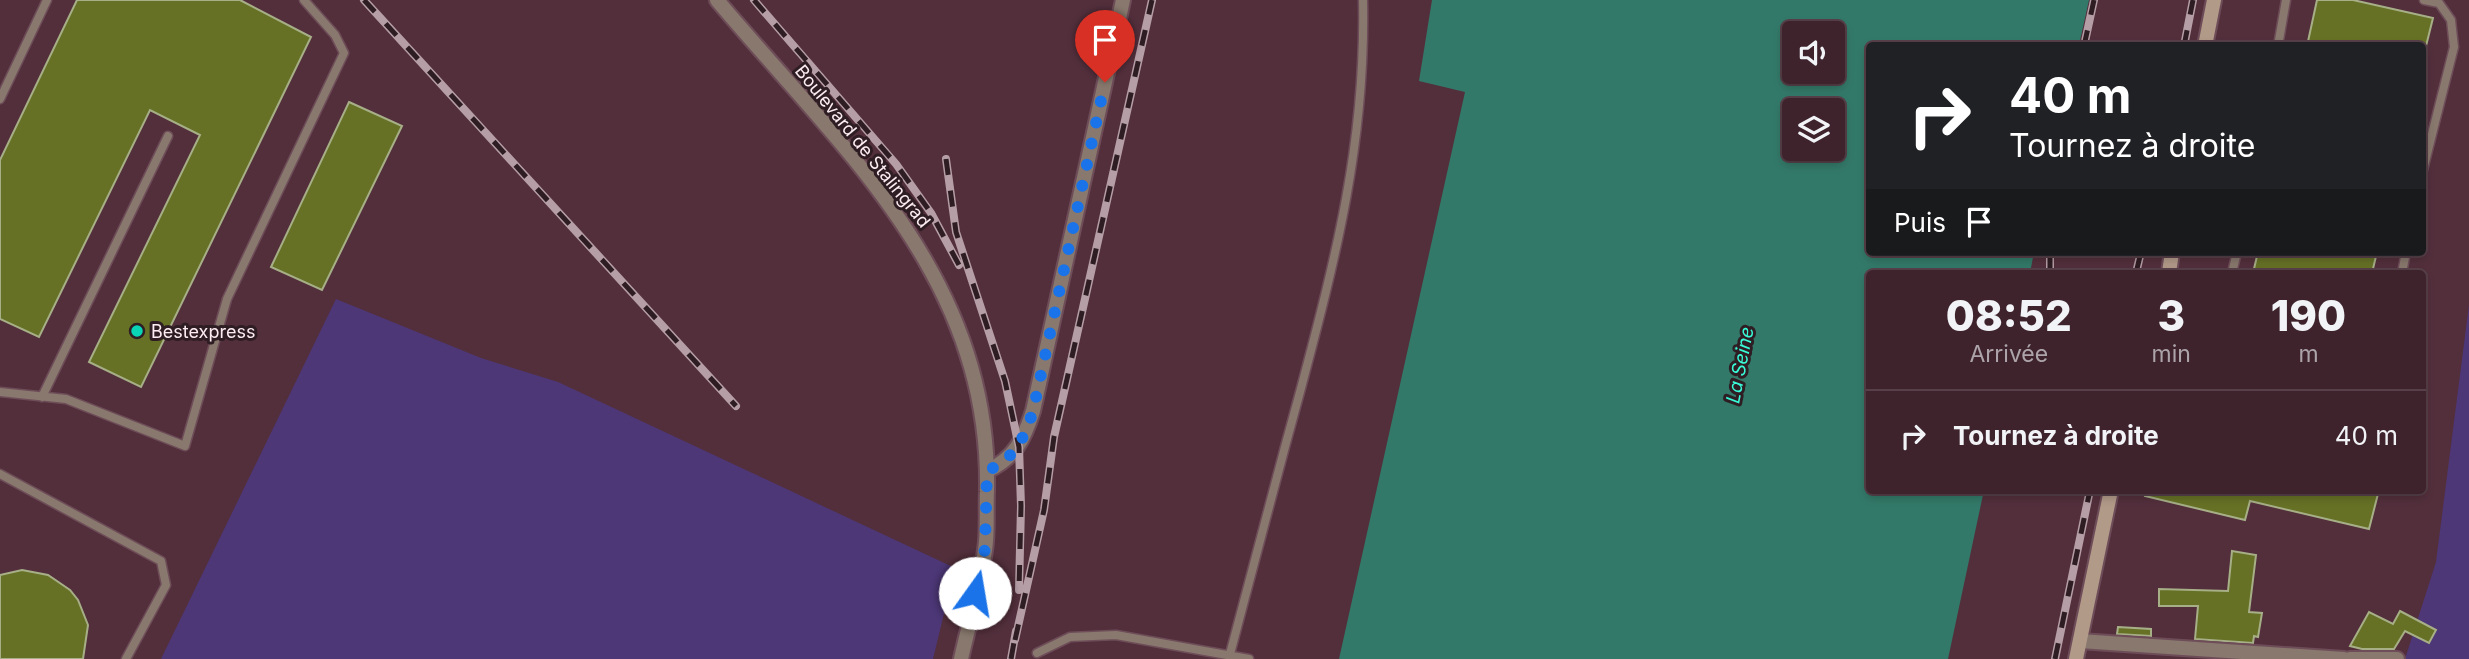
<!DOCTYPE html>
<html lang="fr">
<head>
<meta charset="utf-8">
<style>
	:root { --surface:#3e232d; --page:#452b35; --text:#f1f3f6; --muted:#ada4aa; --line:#574049 }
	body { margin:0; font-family:Inter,sans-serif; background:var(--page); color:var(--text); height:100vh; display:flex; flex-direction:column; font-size:26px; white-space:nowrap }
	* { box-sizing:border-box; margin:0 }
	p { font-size:23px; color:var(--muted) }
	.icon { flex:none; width:38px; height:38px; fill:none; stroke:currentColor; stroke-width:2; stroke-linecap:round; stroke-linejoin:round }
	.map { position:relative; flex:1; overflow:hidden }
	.panel { position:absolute; left:1866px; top:270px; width:560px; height:224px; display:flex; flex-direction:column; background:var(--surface); border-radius:7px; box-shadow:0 4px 10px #0003,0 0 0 2px var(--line) }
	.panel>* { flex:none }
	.guide { position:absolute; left:1866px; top:42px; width:560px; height:214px; border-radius:7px; box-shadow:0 4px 10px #0003,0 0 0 2px var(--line); background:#202124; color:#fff; overflow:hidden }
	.controls { position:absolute; left:1782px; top:21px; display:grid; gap:14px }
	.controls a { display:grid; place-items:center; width:63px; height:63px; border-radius:7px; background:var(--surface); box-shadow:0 4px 10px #0003,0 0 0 2px var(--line); font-size:35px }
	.pin { position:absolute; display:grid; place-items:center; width:60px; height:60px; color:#fff; margin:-72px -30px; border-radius:50% 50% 50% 0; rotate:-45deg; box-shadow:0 0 7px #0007 }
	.pin .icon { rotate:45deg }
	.me { position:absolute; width:77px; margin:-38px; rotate:13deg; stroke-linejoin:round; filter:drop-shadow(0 0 5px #0008) }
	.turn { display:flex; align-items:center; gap:24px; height:147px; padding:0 28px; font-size:32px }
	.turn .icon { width:91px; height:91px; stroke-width:2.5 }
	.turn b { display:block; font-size:49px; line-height:60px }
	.then { display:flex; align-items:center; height:66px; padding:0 28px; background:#0003; gap:14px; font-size:26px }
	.eta { display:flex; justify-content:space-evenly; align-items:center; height:119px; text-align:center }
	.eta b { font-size:42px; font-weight:800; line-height:49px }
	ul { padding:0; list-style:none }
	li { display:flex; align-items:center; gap:21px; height:91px; padding:0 28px; border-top:2px solid var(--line) }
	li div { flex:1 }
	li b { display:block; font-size:26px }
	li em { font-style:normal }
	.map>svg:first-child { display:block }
	.green { fill:#4d3777 }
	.water { fill:#337969; fill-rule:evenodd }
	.building { fill:#667126; stroke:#a7af87; stroke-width:2 }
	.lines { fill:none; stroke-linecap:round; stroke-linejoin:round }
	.service-casing { stroke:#6e4d59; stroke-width:11 }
	.minor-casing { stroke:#6e4d59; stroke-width:18 }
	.tertiary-casing { stroke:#6e4d59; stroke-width:18 }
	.secondary-casing { stroke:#6e4d59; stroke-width:18 }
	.service { stroke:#88786d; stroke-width:8 }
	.minor { stroke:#88786d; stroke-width:14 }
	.tertiary { stroke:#88786d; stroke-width:14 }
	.secondary { stroke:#b29a89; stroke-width:14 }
	.rail-casing { stroke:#b69ea7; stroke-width:8 }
	.rail { stroke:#2e1d23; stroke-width:5; stroke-dasharray:16; stroke-linecap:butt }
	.route { stroke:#1a73e8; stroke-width:12; stroke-dasharray:0 21.6 }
	.poi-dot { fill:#09d5b5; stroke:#2e1d23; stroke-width:2.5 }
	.labels { text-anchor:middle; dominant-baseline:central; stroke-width:6; stroke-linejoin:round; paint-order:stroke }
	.street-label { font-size:18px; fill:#fcedf2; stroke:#2e1d23 }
	.poi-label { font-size:18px; fill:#fcedf2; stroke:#2e1d23; text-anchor:start }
	.water-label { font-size:19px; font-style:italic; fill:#39fad7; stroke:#2e1d23 }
</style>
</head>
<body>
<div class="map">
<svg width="2469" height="659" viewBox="0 0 2469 659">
	<rect width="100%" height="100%" fill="#532f3c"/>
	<path class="green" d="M336,299L481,358L558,382L955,568L933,659H161Z
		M2469,305V659H2405L2436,562Z"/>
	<path class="water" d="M1432,0H2089L2079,45L1869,46V252H2034L2030,273H1869V490H1984L1948,659H1339L1465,92L1419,81ZM1794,33H1832V72H1794ZM1794,110H1832V149H1794Z"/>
	<path class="building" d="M77,0H240L311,37L141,387L89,362L200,135L150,110L39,337L0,319V160Z
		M2317,0H2353L2433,18L2426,46H2307Z
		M349,102L402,126L322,290L271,267Z
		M2258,252H2377L2372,273H2253Z
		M2146,490H2379L2369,529L2250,501L2245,520L2145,496Z
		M2232,551L2256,555L2249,612L2262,613L2258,637L2254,636L2253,643L2195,639L2198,606H2159V589L2228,591Z
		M22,570L48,575L70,590L78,600L88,625L83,659H0V575Z
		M2400,611L2436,630L2429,643L2405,631L2394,649H2362L2350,646L2369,612L2393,624Z
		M2118,627L2151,629V636L2117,634Z"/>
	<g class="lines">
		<defs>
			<path id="service" d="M2278,46L2286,0
				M0,99L47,0
				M2422,174L2454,47L2451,20L2439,3L2424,0
				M2232,273L2237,252
				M2402,273L2406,252
				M0,392L66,399L185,446L227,299L344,53L335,35L304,0
				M42,397L168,136
				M0,474L161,561L166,585L126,659
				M1037,653L1070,637L1116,635L1249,659
				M1230,654C1253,566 1276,479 1300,392C1336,257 1366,141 1363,0"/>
			<path id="minor" d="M987,471C1015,458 1024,439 1033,411L1123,0
				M2080,641L2344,659
				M2350,659H2397"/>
			<path id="tertiary" d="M717,0C844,151 991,277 987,492C986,511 988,532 985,550C980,587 969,623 961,659"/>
			<path id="secondary" d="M2205,46L2214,0
				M2169,273L2172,252
				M2076,659L2111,490"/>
		</defs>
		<use href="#service" class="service-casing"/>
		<use href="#minor" class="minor-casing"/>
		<use href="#tertiary" class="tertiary-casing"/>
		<use href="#secondary" class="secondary-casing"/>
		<use href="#service" class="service"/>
		<use href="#minor" class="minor"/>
		<use href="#tertiary" class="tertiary"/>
		<use href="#secondary" class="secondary"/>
		<defs>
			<path id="rail" d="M364,0L736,406
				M754,0L896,164L931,213L959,265
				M2084,46L2094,0
				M2184,46L2193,0
				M946,159L956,232L1005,381L1019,447L1021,506L1019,590
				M2050,273V252
				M2136,273L2141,252
				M1015,640L1044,510L1054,437L1152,0
				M1011,659L1016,631
				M2055,659L2090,490"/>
		</defs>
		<use href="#rail" class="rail-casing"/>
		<use href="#rail" class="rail"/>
	</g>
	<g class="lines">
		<path class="route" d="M975,593L985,549L987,471C1015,458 1024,439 1033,411L1105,82"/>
	</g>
	<circle class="poi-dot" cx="137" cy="331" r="7"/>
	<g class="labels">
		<g class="street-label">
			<text transform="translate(863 146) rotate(51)">Boulevard de Stalingrad</text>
		</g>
		<g class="poi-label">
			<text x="151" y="331">Bestexpress</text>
		</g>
		<g class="water-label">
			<text transform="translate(1740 365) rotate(-79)">La Seine</text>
		</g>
	</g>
</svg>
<div class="controls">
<a><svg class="icon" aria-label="sound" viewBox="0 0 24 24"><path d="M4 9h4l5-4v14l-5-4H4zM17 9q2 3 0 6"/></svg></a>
<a><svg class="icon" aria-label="layers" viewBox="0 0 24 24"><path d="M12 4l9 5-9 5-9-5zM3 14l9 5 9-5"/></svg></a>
</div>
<div class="pin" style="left:1105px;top:82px;background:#d93025"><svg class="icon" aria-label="arrive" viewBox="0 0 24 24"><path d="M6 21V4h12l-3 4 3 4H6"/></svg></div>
<svg class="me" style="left:975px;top:593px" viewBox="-20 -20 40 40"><circle r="19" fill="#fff"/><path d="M0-13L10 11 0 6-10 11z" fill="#1a73e8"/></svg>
<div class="guide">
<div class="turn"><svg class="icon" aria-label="right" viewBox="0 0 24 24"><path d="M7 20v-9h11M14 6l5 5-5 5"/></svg><div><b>40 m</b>Tournez à droite</div></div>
<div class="then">Puis<svg class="icon" aria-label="arrive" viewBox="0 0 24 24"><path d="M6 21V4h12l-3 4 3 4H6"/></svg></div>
</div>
<section class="panel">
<div class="eta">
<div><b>08:52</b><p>Arrivée</p></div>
<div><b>3</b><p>min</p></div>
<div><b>190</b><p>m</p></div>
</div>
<ul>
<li><svg class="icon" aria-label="right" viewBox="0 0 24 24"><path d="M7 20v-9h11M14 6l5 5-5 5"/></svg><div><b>Tournez à droite</b></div><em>40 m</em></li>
</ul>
</section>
</div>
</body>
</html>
